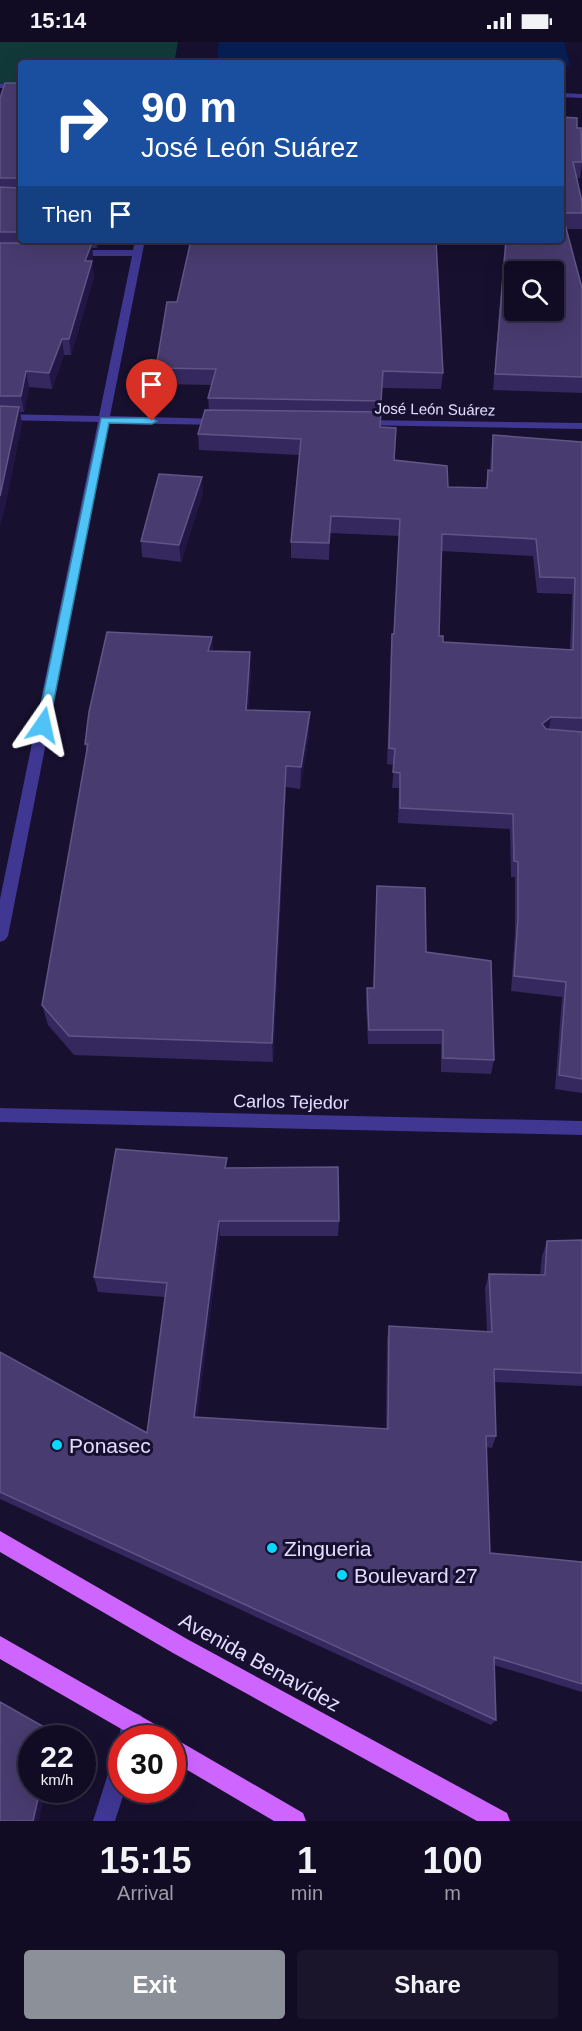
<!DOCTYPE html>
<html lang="en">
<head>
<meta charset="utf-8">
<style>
	:root { --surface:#110c23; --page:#1a152b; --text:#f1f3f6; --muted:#9c9ba6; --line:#302c41; --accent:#8c9099 }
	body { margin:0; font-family:Helvetica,sans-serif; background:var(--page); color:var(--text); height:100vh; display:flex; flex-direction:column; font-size:22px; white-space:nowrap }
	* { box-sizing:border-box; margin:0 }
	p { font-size:20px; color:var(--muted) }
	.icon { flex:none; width:33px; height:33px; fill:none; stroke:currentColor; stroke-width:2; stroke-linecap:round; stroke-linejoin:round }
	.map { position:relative; height:1779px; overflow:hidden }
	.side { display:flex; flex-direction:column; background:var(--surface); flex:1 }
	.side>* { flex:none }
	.guide { position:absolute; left:18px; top:18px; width:546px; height:183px; border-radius:6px; box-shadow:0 6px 24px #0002,0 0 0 2px var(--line); background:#1a4fa0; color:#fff; overflow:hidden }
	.tools { position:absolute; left:504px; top:219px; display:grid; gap:12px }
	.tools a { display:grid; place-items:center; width:60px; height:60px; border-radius:6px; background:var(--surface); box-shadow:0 6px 24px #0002,0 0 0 2px var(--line); font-size:30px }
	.speed { position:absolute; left:18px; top:1683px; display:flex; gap:12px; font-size:30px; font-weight:700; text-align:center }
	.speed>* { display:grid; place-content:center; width:78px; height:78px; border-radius:50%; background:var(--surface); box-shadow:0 6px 24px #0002,0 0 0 2px var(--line); line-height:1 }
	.speed small { font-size:15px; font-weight:400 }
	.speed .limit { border:9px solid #d22; background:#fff; color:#111 }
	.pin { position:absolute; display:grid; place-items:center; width:51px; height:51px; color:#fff; margin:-62px -26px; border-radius:50% 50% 50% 0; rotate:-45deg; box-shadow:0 0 6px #0007 }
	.pin .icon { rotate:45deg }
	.me { position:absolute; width:66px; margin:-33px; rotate:11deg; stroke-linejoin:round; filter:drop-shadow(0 0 4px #0008) }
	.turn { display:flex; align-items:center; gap:21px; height:126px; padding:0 24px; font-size:27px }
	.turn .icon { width:78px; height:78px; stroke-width:2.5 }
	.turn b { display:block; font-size:42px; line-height:51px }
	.then { display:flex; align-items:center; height:57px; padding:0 24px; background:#0003; gap:12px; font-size:22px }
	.eta { display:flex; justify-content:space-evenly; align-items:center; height:102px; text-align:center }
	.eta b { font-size:36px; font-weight:800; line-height:42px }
	.cta { display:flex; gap:12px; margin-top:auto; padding:12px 24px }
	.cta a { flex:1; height:69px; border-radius:6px; background:var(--accent); color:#fff; font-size:24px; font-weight:800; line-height:69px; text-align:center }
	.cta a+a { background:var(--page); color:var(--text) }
	.status { display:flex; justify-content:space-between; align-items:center; height:42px; padding:0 30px; background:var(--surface); direction:ltr }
	.status svg { height:16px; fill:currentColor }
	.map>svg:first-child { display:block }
	.green { fill:#12393a }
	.water { fill:#061e52 }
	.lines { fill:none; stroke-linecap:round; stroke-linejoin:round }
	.minor { fill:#3f3792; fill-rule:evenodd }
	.major { fill:#ce65ff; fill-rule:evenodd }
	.wall { fill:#35285e; fill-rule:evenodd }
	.shaded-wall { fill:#211644 }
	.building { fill:#483b6f; stroke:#605586; stroke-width:1.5; fill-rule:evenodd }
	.route { fill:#4fc3f7; stroke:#337fa1; stroke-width:1.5 }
	.poi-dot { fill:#0ad9ff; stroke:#17102f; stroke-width:2 }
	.labels { text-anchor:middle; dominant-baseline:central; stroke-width:6; stroke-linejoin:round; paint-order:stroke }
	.far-street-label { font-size:15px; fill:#e3deff; stroke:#17102f }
	.street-label { font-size:18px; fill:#e3deff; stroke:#17102f }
	.near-poi-label { font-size:21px; fill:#e3deff; stroke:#17102f; text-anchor:start }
	.near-street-label { font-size:21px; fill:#e3deff; stroke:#17102f }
</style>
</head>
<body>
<div class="status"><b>15:14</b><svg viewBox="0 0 49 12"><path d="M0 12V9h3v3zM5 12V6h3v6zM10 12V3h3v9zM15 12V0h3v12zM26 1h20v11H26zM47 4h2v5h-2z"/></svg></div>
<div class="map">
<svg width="582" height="1779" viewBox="0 0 582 1779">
	<rect width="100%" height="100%" fill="#17102f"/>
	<path class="green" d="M0,0H178L174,21H21V44H0Z"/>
	<path class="water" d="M219,0H564L570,23L561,27V21H221L217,18Z"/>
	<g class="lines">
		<path class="minor" d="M0,42H21V46H0Z
			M561,51L582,52V56L561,55Z
			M135,198H145L110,374L222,377L227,380L222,383L109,381L8,894L5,898L0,900V857L98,380L0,378V372L99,374L132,214H74L69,211L74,208H133Z
			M360,378L582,381V387L356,383V379Z
			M0,1066L582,1079V1093L0,1080Z
			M133,1670L141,1673L144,1681L140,1696H122V1704C117,1693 121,1684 125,1673Z
			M122,1710V1748H125L115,1779H93L114,1713Z"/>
		<path class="major" d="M0,1489L187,1597L507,1771L510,1779H477L173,1611L0,1510Z
			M0,1594L165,1688L168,1696H137L0,1617Z
			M172,1695L303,1771L306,1779H274L172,1719V1696H169Z"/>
	</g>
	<path class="wall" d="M21,41V198H100L97,206H92L93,216L92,221L94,235L71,313H64L52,347L29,345L24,370H20L22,381L6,459L0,483V56Z
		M561,75L577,86H581L582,122L580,136H576L582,160V187H566L582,246V351L493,348L505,198H561Z
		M167,260L443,331L441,347L382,346L380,385L394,418L448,445L486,446L488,428L490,429L491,409L493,393L582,400V1051L555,1047L562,955L511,949L515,891V835H511L510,787L398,781L399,746H392L394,723L387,722L391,608L392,592H394L399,494L330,491L329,518L291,516V500L299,413L199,408L198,392L209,368L208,356L212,343L157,342L156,326ZM441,509L533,514L537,551L572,552L570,608L443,600L439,594Z
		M203,451L181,520L142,515L141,499Z
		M212,595L213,609L251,632L248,669L309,692L300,747L286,745L273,1020L74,1013L48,983L42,963L87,710L85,702Z
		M377,844L426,910L494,1018L491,1032L441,1030V1002H368L366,961L367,946H373Z
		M228,1126L339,1179L338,1194H220L197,1375L386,1387L387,1297L389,1284L487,1290L485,1246L489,1232L540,1233L542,1214L547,1199L582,1198V1344L495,1340L496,1394L492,1406L486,1405L490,1511L582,1520V1650L494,1623L496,1678L491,1683L0,1457V1310L147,1391L165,1255L98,1250L94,1235Z"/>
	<path class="shaded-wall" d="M96,198H100L97,206Z
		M92,201L93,216L92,221L94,235L71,313L69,297L85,219Z
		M62,297L64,313L52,347L49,331Z
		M26,329L29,345L24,370L21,354Z
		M19,365L22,381L6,459L0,483V454Z
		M202,435L203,451L181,520L179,503Z
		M212,595L214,617L208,609Z
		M250,610L251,632L246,690V668Z
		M310,670L309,692L300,747L301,725Z
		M551,675L548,691L542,682Z
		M286,724V745L273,1020L272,1001Z
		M219,1179L220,1194L196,1387L194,1375Z
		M53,1690L58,1695V1696H51Z
		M40,1748H46L39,1779H33Z"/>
	<path class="building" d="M5,41H21V190H0V145L19,146L21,138L19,136H0V56Z
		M561,75L577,76V86H581L582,120H573L582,160V171H562L582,246V335L495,332L506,198H561ZM514,230H554V268H514Z
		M191,198H436L443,331L383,329L381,359L208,356L216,327L156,326L167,260H177Z
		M0,201H92L85,219H92L69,297H62L49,331L26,329L21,354H0Z
		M0,364L19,365L0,454Z
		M205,368L381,370L380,385L396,386L394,418L447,424L448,445L487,446L488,428L492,429L493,393L582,400V676L551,675L542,682L546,687L582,690V1037L559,1033L566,940L514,934L518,876V820L514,819L513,772L400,766V731L393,730L395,707L389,706L392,592H394L400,477L331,474L329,501L291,500L301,397L198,392ZM442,492L536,497L540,535L575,536L573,608L443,600V594H439Z
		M159,432L202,435L179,503L141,499Z
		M107,590L212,595L208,609L250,610L246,668L310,670L301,725L286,724L272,1001L69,994L42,963L88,702H85L89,670Z
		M377,844L425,846L426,910L491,919L494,1018L443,1016V988H369L367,946H374Z
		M116,1107L227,1116L225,1126L338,1125L339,1179H219L194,1375L388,1387L389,1284L492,1290L489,1232L545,1233L547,1199L582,1198V1331L494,1327L496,1394H486L490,1511L582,1520V1642L494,1615L496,1678L0,1450V1310L147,1391L167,1241L94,1235Z
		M0,1660L53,1690L51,1696H32V1748H40L33,1779H0Z"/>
	<path class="route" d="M101,376H152L157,379L152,382L109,381L49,683L43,687L37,683Z"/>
	<g class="poi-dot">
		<circle cx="57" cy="1403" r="6"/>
		<circle cx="272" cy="1506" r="6"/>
		<circle cx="342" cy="1533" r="6"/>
	</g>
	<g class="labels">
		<g class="far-street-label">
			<text transform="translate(435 367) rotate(1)">José León Suárez</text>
		</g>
		<g class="street-label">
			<text transform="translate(291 1060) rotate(1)">Carlos Tejedor</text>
		</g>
		<g class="near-poi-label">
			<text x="69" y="1403">Ponasec</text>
			<text x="284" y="1506">Zingueria</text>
			<text x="354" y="1533">Boulevard 27</text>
		</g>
		<g class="near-street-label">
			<text transform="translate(260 1620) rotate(29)">Avenida Benavídez</text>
		</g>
	</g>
</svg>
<div class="tools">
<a><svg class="icon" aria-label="search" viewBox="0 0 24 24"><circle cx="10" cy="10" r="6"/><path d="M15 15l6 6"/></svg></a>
</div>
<div class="speed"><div>22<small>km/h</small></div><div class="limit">30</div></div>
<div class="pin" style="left:152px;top:379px;background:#d93025"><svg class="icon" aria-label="arrive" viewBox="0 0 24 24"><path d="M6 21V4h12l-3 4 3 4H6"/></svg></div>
<svg class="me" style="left:43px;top:683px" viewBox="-20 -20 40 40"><path d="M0-17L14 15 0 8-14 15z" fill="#4fc3f7" stroke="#fff" stroke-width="4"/></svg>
<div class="guide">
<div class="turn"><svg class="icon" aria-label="right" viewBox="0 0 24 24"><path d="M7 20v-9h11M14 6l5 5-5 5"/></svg><div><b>90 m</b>José León Suárez</div></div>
<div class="then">Then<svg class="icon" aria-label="arrive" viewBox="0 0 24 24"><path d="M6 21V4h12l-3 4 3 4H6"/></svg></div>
</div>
</div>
<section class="side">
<div class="eta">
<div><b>15:15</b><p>Arrival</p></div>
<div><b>1</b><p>min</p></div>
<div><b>100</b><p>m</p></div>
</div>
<div class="cta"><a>Exit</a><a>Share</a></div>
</section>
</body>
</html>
